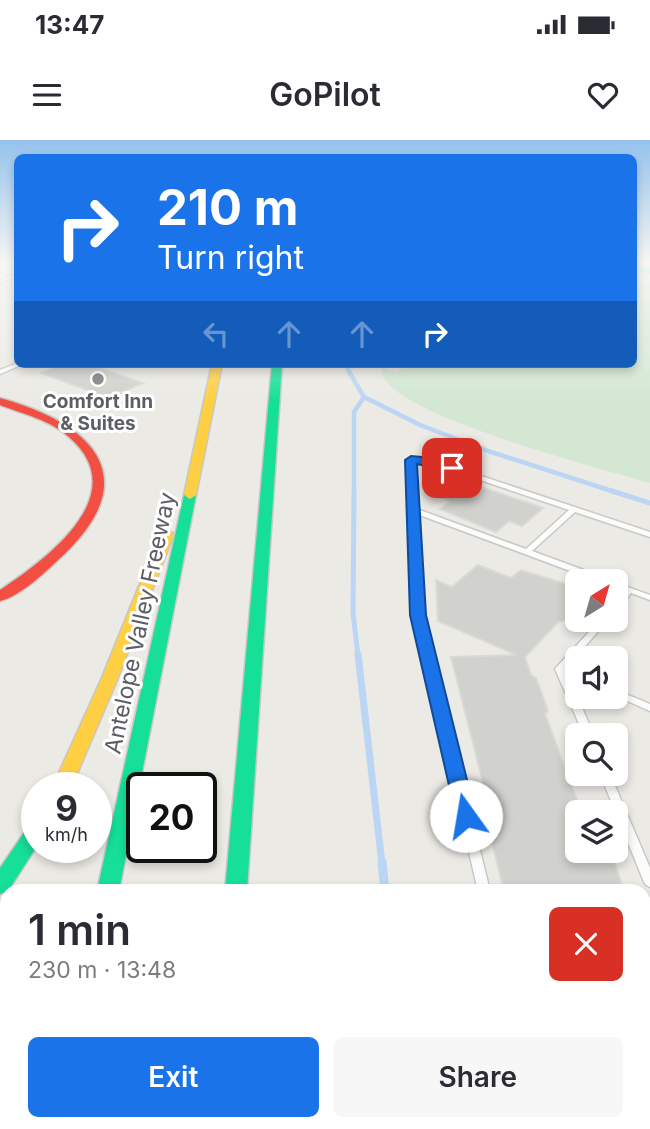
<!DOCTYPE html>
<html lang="en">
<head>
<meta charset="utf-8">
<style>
	:root { --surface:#fff; --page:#f7f7f7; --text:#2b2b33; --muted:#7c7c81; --accent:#1a73e8 }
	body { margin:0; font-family:Inter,sans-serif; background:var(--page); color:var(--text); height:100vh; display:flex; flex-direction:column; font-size:26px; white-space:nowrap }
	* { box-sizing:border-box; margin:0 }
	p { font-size:23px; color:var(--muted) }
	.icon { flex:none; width:38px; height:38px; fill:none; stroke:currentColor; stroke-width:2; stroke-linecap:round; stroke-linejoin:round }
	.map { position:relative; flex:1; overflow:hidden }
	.panel { position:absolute; left:0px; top:744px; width:651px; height:247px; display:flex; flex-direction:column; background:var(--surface); border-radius:21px 21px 0 0; box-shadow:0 4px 10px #0003 }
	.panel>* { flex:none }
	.guide { position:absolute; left:14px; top:14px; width:623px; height:214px; border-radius:10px; box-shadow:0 4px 10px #0003; background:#1a73e8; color:#fff; overflow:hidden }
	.needle { width:46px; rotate:37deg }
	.fabs { position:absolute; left:565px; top:429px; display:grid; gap:14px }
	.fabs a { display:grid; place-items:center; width:63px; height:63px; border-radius:10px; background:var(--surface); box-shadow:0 4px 10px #0003; font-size:35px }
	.speed { position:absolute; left:21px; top:632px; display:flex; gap:14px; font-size:35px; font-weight:700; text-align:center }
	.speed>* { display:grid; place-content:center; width:91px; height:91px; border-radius:50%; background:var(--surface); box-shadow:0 4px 10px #0003; line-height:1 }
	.speed small { font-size:18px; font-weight:400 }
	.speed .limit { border:4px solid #111; border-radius:10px; background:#fff; color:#111 }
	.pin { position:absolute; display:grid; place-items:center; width:60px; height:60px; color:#fff; margin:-30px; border-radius:14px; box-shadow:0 4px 10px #0006 }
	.me { position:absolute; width:77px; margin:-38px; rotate:347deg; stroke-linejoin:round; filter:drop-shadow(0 0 5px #0008) }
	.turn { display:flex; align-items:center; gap:24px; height:147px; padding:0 28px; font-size:32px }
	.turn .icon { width:91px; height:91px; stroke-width:2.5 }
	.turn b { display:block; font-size:49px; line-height:60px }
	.lanes { display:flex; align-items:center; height:66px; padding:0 28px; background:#0003; justify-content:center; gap:35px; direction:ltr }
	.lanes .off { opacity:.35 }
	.round { display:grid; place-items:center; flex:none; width:74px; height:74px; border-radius:10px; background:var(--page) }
	.summary { display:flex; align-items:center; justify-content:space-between; height:119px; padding:0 28px }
	h1 { font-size:42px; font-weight:600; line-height:52px }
	.cta { display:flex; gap:14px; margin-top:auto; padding:14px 28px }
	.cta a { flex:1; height:80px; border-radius:10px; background:var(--accent); color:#fff; font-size:28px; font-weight:600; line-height:80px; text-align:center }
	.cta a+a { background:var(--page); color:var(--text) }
	.status { display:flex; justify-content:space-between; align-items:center; height:49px; padding:0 35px; background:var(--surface); direction:ltr }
	.status svg { height:19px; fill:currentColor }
	header { display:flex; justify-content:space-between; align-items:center; height:91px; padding:0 28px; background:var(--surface); font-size:32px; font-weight:600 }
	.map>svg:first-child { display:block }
	.green { fill:#d3e7d3 }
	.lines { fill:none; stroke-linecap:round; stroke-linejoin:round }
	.stream-far3 { stroke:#bad6f4; stroke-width:4.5 }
	.stream-far2 { stroke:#bad6f4; stroke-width:5 }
	.stream-far1 { stroke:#bad6f4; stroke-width:7 }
	.stream { stroke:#bad6f4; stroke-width:9 }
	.building { fill:#d1d1ce; stroke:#dad9d4; stroke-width:2 }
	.lane-casing { stroke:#c8c8c7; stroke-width:3 }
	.street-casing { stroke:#c8c8c7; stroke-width:3 }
	.fast-casing { stroke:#c7c7c5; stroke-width:3 }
	.slow-casing { stroke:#c7c7c5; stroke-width:3 }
	.jam-casing { stroke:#c7c7c5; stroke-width:3 }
	.lane { fill:#fcfcfb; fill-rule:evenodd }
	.street { fill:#fcfcfb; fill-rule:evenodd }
	.fast { fill:#16e098; fill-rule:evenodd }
	.slow { fill:#ffcf43; fill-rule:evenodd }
	.jam { fill:#f24e42; fill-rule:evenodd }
	.route { fill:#1a73e8; stroke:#114b97; stroke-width:2 }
	.poi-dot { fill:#8d8f90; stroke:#fff; stroke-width:2.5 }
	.labels { text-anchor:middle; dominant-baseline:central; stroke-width:6; stroke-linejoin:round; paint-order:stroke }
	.far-poi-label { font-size:19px; font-weight:bold; fill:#5b5e63; stroke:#fff }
	.street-label { font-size:23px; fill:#5b5e63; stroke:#fff }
</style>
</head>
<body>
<div class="status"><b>13:47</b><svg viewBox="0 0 49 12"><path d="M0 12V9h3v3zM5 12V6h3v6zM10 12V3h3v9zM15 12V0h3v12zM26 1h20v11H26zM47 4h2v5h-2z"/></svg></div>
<header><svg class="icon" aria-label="menu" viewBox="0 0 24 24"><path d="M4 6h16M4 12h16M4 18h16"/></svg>GoPilot<svg class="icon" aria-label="heart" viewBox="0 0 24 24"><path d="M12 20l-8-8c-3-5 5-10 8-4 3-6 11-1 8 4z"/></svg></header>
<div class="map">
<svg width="650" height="989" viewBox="0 0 650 989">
	<rect width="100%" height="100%" fill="#ebeae5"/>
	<path class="green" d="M634,133L650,137V343C600,328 407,279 384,238C382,235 382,231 381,228L396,232L409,224H634Z"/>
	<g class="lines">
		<path class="stream-far3" d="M348,224V230L364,257L420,285L491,312L618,353
			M354,353V272L364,257"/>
		<path class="stream-far2" d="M354,351L353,473L358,516
			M612,351L650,363"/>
		<path class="stream-far1" d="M358,514L382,724"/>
		<path class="stream" d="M382,722L385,751
			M417,984L418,989"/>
	</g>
	<path class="building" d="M64,224H88L143,243L109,258L41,233Z
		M457,339L543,368L522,386L509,381L496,392L440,369L451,361L434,355Z
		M478,425L511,438L521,430L578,448V467L564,481L558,482L525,517L531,535L536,538L548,571L545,574L578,663V710H610L624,751H504L483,666H489L451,517L517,515L438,481L436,440L452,447Z"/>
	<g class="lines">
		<defs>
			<path id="lane" d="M18,134V137L0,142V140Z
				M18,223L23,224L0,234V230Z
				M411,318L430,319L650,392V397L575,372L532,411L608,439L609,441H597L417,374L422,475L490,751H478L414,475L408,320ZM414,322H427L569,370L526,409L417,369Z
				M616,443L650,455V460L631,453L619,468L616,469V461L625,451L616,448Z
				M600,480H608L566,528L578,533V540L568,536L594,595H584L555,529Z
				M616,550L650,564V571L616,556Z
				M600,634H610L650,728V747L646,745L644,742Z
				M533,984H547L548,989H534Z"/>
			<path id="street" d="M0,124H18V130L1,126Z"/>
			<path id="fast" d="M634,125L650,129V133L634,129Z
				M272,224H282L247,751H225Z
				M190,351L196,355L119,751H97L184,355Z
				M37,681V706L8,751L0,754V728L30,684Z
				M204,984H230V989H204Z
				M253,984H279V989H253Z"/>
			<path id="slow" d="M212,224H222L196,355L190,359L184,355Z
				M167,390L174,394L117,540L71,648H52L101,540L160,394Z
				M47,984H73L72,989H46Z"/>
			<path id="jam" d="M0,258C97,285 147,340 57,421C42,435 20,456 0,461V450C47,419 135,354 69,297C50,280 23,274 0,265Z"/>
		</defs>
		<use href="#lane" class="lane-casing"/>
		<use href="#street" class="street-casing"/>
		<use href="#fast" class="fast-casing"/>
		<use href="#slow" class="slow-casing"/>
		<use href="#jam" class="jam-casing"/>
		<use href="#lane" class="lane"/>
		<use href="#street" class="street"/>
		<use href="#fast" class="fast"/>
		<use href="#slow" class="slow"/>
		<use href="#jam" class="jam"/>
	</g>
	<linearGradient id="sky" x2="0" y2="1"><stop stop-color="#95c2ed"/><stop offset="0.47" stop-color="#f6f6f3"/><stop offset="1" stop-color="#f6f6f3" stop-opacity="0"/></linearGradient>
	<rect width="650" height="262" fill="url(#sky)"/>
	<path class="route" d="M411,316L433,318L459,328L452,332L417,324L426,475L476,676L473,681L466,683L459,681L456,676L410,475L405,320Z"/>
	<circle class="poi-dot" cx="98" cy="239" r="7"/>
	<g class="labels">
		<g class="far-poi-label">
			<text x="98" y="261">Comfort Inn<tspan x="98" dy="22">&amp; Suites</tspan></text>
		</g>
		<g class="street-label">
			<text transform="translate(140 483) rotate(-78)">Antelope Valley Freeway</text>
		</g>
	</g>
</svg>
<div class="fabs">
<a><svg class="needle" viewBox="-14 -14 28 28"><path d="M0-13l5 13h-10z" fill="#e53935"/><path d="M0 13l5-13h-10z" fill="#7c7c81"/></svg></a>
<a><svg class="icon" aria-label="sound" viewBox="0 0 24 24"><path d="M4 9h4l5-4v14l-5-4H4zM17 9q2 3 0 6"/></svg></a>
<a><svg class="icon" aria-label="search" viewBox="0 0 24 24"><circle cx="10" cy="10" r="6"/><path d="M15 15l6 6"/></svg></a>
<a><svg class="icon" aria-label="layers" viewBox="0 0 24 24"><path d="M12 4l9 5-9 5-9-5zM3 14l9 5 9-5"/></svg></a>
</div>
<div class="speed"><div>9<small>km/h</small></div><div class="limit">20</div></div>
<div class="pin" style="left:452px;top:328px;background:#d93025"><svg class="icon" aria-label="arrive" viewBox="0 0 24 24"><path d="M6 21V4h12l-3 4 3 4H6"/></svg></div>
<svg class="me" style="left:466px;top:676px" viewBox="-20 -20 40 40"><circle r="19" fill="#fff"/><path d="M0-13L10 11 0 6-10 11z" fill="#1a73e8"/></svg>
<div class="guide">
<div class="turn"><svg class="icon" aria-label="right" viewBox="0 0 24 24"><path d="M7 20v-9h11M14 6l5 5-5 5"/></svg><div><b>210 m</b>Turn right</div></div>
<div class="lanes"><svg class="icon off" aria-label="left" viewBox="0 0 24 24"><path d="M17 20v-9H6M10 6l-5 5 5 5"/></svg><svg class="icon off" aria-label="ahead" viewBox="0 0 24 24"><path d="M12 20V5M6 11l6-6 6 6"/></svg><svg class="icon off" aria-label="ahead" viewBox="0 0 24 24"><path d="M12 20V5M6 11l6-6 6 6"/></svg><svg class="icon" aria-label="right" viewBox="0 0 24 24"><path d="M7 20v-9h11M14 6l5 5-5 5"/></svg></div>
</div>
<section class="panel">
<div class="summary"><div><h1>1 min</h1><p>230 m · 13:48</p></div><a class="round" style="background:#d93025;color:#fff"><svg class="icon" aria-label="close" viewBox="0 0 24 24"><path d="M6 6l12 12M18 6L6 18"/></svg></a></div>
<div class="cta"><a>Exit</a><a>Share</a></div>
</section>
</div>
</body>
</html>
